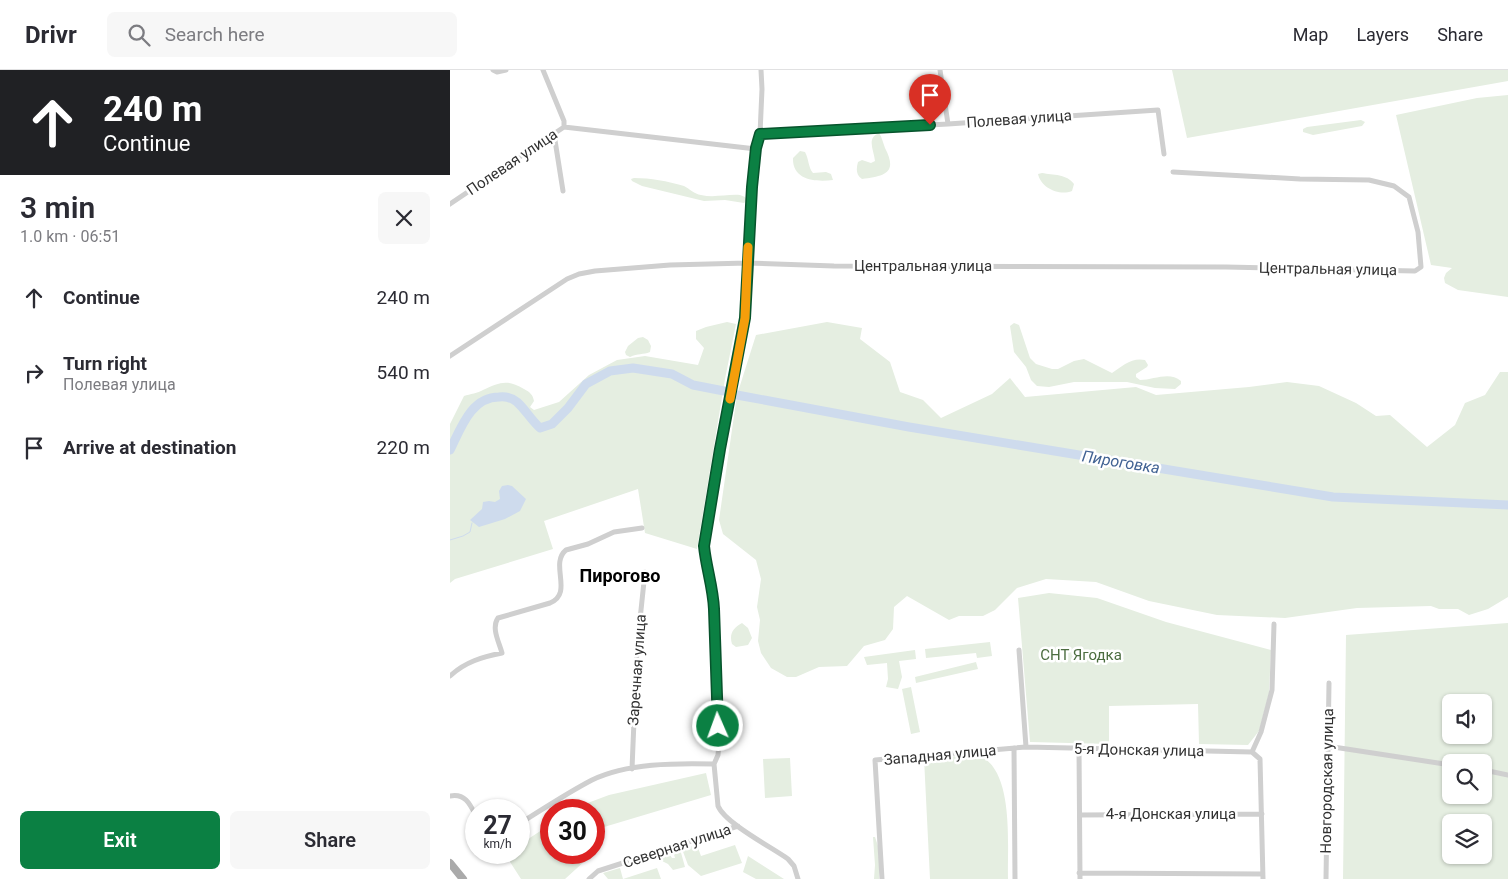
<!DOCTYPE html>
<html lang="en">
<head>
<meta charset="utf-8">
<style>
	:root { --surface:#fff; --page:#f7f7f7; --text:#2b2b33; --muted:#7c7c81; --line:#e1e1e2; --accent:#0b8043 }
	body { margin:0; font-family:Roboto,sans-serif; background:var(--page); color:var(--text); height:100vh; display:flex; flex-direction:column; font-size:19px; white-space:nowrap }
	* { box-sizing:border-box; margin:0 }
	p { font-size:16px; color:var(--muted) }
	.icon { flex:none; width:28px; height:28px; fill:none; stroke:currentColor; stroke-width:2; stroke-linecap:round; stroke-linejoin:round }
	.map { position:relative; flex:1; overflow:hidden }
	.panel { display:flex; flex-direction:column; background:var(--surface); width:450px }
	.panel>* { flex:none }
	.hud { background:#202124; color:#fff; overflow:hidden }
	.buttons { position:absolute; left:992px; top:624px; display:grid; gap:10px }
	.buttons a { display:grid; place-items:center; width:50px; height:50px; border-radius:8px; background:var(--surface); box-shadow:0 1px 4px #0004; font-size:25px }
	.speed { position:absolute; left:15px; top:729px; display:flex; gap:10px; font-size:25px; font-weight:700; text-align:center }
	.speed>* { display:grid; place-content:center; width:65px; height:65px; border-radius:50%; background:var(--surface); box-shadow:0 1px 4px #0004; line-height:1 }
	.speed small { font-size:12px; font-weight:400 }
	.speed .limit { border:8px solid #d22; background:#fff; color:#111 }
	.pin { position:absolute; display:grid; place-items:center; width:42px; height:42px; color:#fff; margin:-51px -21px; border-radius:50% 50% 50% 0; rotate:-45deg; box-shadow:0 0 5px #0007 }
	.pin .icon { rotate:45deg }
	.me { position:absolute; width:55px; margin:-28px; rotate:358deg; stroke-linejoin:round; filter:drop-shadow(0 0 4px #0008) }
	.turn { display:flex; align-items:center; gap:18px; height:105px; padding:0 20px; font-size:22px }
	.turn .icon { width:65px; height:65px; stroke-width:2.5 }
	.turn b { display:block; font-size:35px; line-height:42px }
	.round { display:grid; place-items:center; flex:none; width:52px; height:52px; border-radius:8px; background:var(--page) }
	.headline { display:flex; align-items:center; justify-content:space-between; height:85px; padding:0 20px }
	h1 { font-size:30px; font-weight:600; line-height:38px }
	.cta { display:flex; gap:10px; margin-top:auto; padding:10px 20px }
	.cta a { flex:1; height:58px; border-radius:8px; background:var(--accent); color:#fff; font-size:20px; font-weight:600; line-height:58px; text-align:center }
	.cta a+a { background:var(--page); color:var(--text) }
	ul { padding:0; list-style:none }
	li { display:flex; align-items:center; gap:15px; height:75px; padding:0 20px }
	li div { flex:1 }
	li b { display:block; font-size:19px }
	li em { font-style:normal }
	header { display:flex; align-items:center; gap:30px; box-sizing:border-box; height:70px; padding:0 25px; background:var(--surface); border-bottom:1px solid var(--line) }
	header strong { font-size:24px }
	nav { display:flex; gap:28px; margin-inline-start:auto; font-size:18px }
	.search { width:350px; height:45px; background:var(--page); display:flex; align-items:center; gap:12px; box-sizing:border-box; padding:0 18px; border-radius:8px; color:var(--muted); font-size:19px }
	main { display:flex; flex:1; min-height:0 }
	.map>svg:first-child { display:block }
	.green { fill:#e5eee1; fill-rule:evenodd }
	.water { fill:#cedbed }
	.lines { fill:none; stroke-linecap:round; stroke-linejoin:round }
	.stream { stroke:#cedbed; stroke-width:1 }
	.river { stroke:#cedbed; stroke-width:9 }
	.minor { stroke:#cfcfcf; stroke-width:5 }
	.primary { stroke:#aaa; stroke-width:8 }
	.route-casing { stroke:#07532c; stroke-width:12 }
	.route { stroke:#0b8043; stroke-width:9 }
	.slow { stroke:#f59e0b; stroke-width:9 }
	.labels { text-anchor:middle; dominant-baseline:central; stroke-width:5; stroke-linejoin:round; paint-order:stroke }
	.street-label { font-size:15px; fill:#323232; stroke:#fff }
	.park-label { font-size:15px; fill:#4c6d40; stroke:#fff }
	.water-label { font-size:16px; font-style:italic; fill:#416293; stroke:#fff }
	.quarter-label { font-size:18px; font-weight:bold; fill:#000; stroke:#fff }
</style>
</head>
<body>
<header>
<strong>Drivr</strong>
<div class="search"><svg class="icon" aria-label="search" viewBox="0 0 24 24"><circle cx="10" cy="10" r="6"/><path d="M15 15l6 6"/></svg>Search here</div>
<nav><a>Map</a><a>Layers</a><a>Share</a></nav>
</header>
<main>
<section class="panel">
<div class="hud">
<div class="turn"><svg class="icon" aria-label="ahead" viewBox="0 0 24 24"><path d="M12 20V5M6 11l6-6 6 6"/></svg><div><b>240 m</b>Continue</div></div>
</div>
<div class="headline"><div><h1>3 min</h1><p>1.0 km · 06:51</p></div><a class="round"><svg class="icon" aria-label="close" viewBox="0 0 24 24"><path d="M6 6l12 12M18 6L6 18"/></svg></a></div>
<ul>
<li><svg class="icon" aria-label="ahead" viewBox="0 0 24 24"><path d="M12 20V5M6 11l6-6 6 6"/></svg><div><b>Continue</b></div><em>240 m</em></li>
<li><svg class="icon" aria-label="right" viewBox="0 0 24 24"><path d="M7 20v-9h11M14 6l5 5-5 5"/></svg><div><b>Turn right</b><p>Полевая улица</p></div><em>540 m</em></li>
<li><svg class="icon" aria-label="arrive" viewBox="0 0 24 24"><path d="M6 21V4h12l-3 4 3 4H6"/></svg><div><b>Arrive at destination</b></div><em>220 m</em></li>
</ul>
<div class="cta"><a>Exit</a><a>Share</a></div>
</section>
<div class="map">
<svg width="1058" height="809" viewBox="0 0 1058 809">
	<rect width="100%" height="100%" fill="#fff"/>
	<path class="green" d="M722,0H1058V11L737,68Z
		M1058,25V227L1008,220L995,213L994,208L996,203L1002,198L981,195L946,45L1027,28Z
		M911,50L915,52L912,56L863,65L853,62V59L857,57Z
		M429,63C432,67 433,73 435,78C448,103 435,106 412,109C406,105 406,99 408,92L412,90L421,93L425,91C424,80 416,68 429,63Z
		M350,81L355,82C359,89 358,97 363,103L376,102L381,104L383,110C367,112 342,111 343,88Z
		M592,103C603,105 617,104 624,114L622,121C609,126 591,118 588,104Z
		M184,108C201,108 217,111 234,116C240,119 244,124 251,125C264,128 277,124 290,125L295,127L297,130L294,133L275,130L254,131L192,116L182,111L181,109Z
		M277,252L286,254L275,309L247,479L195,463L188,419L94,451L103,479L5,509L0,513V354L14,326C20,324 28,323 33,320C50,312 57,309 74,319C80,322 83,325 84,331L80,337L84,340L109,332L139,305L167,290L195,286L248,295L254,278L246,269V261L256,257Z
		M377,252L412,258L410,269L440,292L450,322L473,330L491,348L542,324L560,308L575,327L686,317L706,325L799,317L837,312L869,316L906,333L926,346L940,345L977,377L1005,355L1015,333L1035,325L1050,302H1058V527L1038,539L1019,545L1008,539H989L981,536L907,538L835,548L767,545L699,531L646,512L596,509L567,518L545,540L533,546H509L499,550L457,526L444,537L443,559L435,570L414,576L397,596L369,597L346,607H337L321,598L311,583L308,571L310,550L307,537L311,509L306,490L273,464L269,450L287,325L306,265Z
		M564,253L569,255L580,288L586,294L602,299H608L624,291L634,289L662,303C672,296 682,287 695,290L698,295L697,297L686,304V307L690,310C704,310 719,301 731,311V314L725,319L705,318L677,312H624L599,317L587,316L581,310L576,297L564,282L560,256Z
		M188,268L193,267L198,270L201,276L200,282C193,285 188,283 180,287L176,285L175,282L178,276Z
		M599,523L647,528L716,552L821,580L819,623L809,661L798,675L749,674L748,634L659,636V674L580,672L568,528Z
		M292,553L298,558L302,568L298,575L286,577L282,574C279,564 283,558 292,553Z
		M1058,553V809H893L896,565ZM1001,632H1034V665H1001ZM1001,692H1034V725H1001ZM1001,752H1034V785H1001Z
		M540,572L542,586L527,588L526,583L476,588L475,579Z
		M465,580L466,589L449,591L452,607L448,619L436,617L438,609L437,593L417,595L414,587Z
		M526,592L528,599L466,613L465,607Z
		M461,617L470,662L461,664L452,619Z
		M528,685C565,699 557,776 558,809H480L474,688Z
		M340,688L342,726L315,728L313,689Z
		M256,703L261,725L144,760V740H119L159,725Z
		M101,754V782L133,783L137,789L115,809H71L55,784L69,782V775Z
		M423,767H425L429,779V809H424L425,795Z
		M247,775L251,786L285,775L292,793L251,806L238,795L232,779Z
		M230,779L235,797L223,800L218,794L210,790L209,788L220,785L222,788H225L223,781Z
		M298,786L334,809H306L293,802Z
		M170,798L173,809L207,798L211,809H158L153,803Z"/>
	<path class="water" d="M58,415L62,416L76,429L70,441L55,449L29,457L20,450L32,439L33,432L39,431L45,432L50,429L49,421L52,416Z"/>
	<g class="lines">
		<path class="stream" d="M0,470L13,466L20,462L22,453"/>
		<path class="river" d="M287,325L459,357L883,427L1058,435
			M0,380C11,358 21,327 49,327C56,326 62,328 67,332C75,339 81,350 90,358L102,354L118,338L136,314L160,301L183,298L222,304L243,315L274,321"/>
		<path class="minor" d="M43,0L47,2L56,0
			M93,0L114,51V57
			M311,0L312,19L310,64L306,79L302,117L295,248L270,379L254,476C256,497 263,517 264,539L269,674L268,685L264,694L268,736C275,753 321,777 338,789L344,796L348,809
			M490,0L498,54
			M104,64L113,121
			M310,64L498,54L708,40L714,84
			M0,134L114,57L306,79
			M0,286L117,209L129,204L145,201L220,195L297,193L384,196L776,197L965,201L971,197L968,162L959,127L944,116L919,110L850,109L723,102
			M0,606C15,592 32,587 52,583C49,572 41,558 48,548L100,533C124,523 99,494 116,480L138,474L164,462L192,458
			M877,676L1001,695
			M576,677L802,682
			M564,678L565,809
			M629,678L630,809
			M182,699L187,578L195,502
			M1034,700L1058,705
			M0,726C15,723 20,734 26,746
			M630,745L812,744
			M69,754C93,739 117,723 142,710C177,693 226,693 264,694
			M629,803L813,804
			M139,809L148,801L288,756
			M432,809L425,690L576,677L569,580
			M813,809L810,689L802,682L811,662L822,620L824,554
			M876,809L879,613"/>
		<path class="primary" d="M0,793L13,809"/>
	</g>
	<g class="lines">
		<defs>
			<path id="route" d="M268,656L264,539C263,517 256,497 254,476L270,379L295,248L302,117L306,78L310,64L480,55"/>
		</defs>
		<use href="#route" class="route-casing"/>
		<use href="#route" class="route"/>
		<path class="slow" d="M280,329L295,248L298,177"/>
	</g>
	<g class="labels">
		<g class="street-label">
			<text transform="translate(569 49) rotate(-4)">Полевая улица</text>
			<text transform="translate(62 92) rotate(-34)">Полевая улица</text>
			<text x="473" y="196">Центральная улица</text>
			<text transform="translate(878 199) rotate(1)">Центральная улица</text>
			<text transform="translate(187 600) rotate(-86)">Заречная улица</text>
			<text transform="translate(689 680) rotate(1)">5-я Донская улица</text>
			<text transform="translate(490 685) rotate(-5)">Западная улица</text>
			<text transform="translate(877 711) rotate(-89)">Новгородская улица</text>
			<text x="721" y="744">4-я Донская улица</text>
			<text transform="translate(227 776) rotate(-18)">Северная улица</text>
		</g>
		<g class="park-label">
			<text x="631" y="585">СНТ Ягодка</text>
		</g>
		<g class="water-label">
			<text transform="translate(671 392) rotate(9)">Пироговка</text>
		</g>
		<g class="quarter-label">
			<text x="170" y="505">Пирогово</text>
		</g>
	</g>
</svg>
<div class="buttons">
<a><svg class="icon" aria-label="sound" viewBox="0 0 24 24"><path d="M4 9h4l5-4v14l-5-4H4zM17 9q2 3 0 6"/></svg></a>
<a><svg class="icon" aria-label="search" viewBox="0 0 24 24"><circle cx="10" cy="10" r="6"/><path d="M15 15l6 6"/></svg></a>
<a><svg class="icon" aria-label="layers" viewBox="0 0 24 24"><path d="M12 4l9 5-9 5-9-5zM3 14l9 5 9-5"/></svg></a>
</div>
<div class="speed"><div>27<small>km/h</small></div><div class="limit">30</div></div>
<div class="pin" style="left:480px;top:55px;background:#d93025"><svg class="icon" aria-label="arrive" viewBox="0 0 24 24"><path d="M6 21V4h12l-3 4 3 4H6"/></svg></div>
<svg class="me" style="left:268px;top:656px" viewBox="-20 -20 40 40"><circle r="17" fill="#0b8043" stroke="#fff" stroke-width="3"/><path d="M0-11L8 9 0 5-8 9z" fill="#fff"/></svg>
</div>
</main>
</body>
</html>
